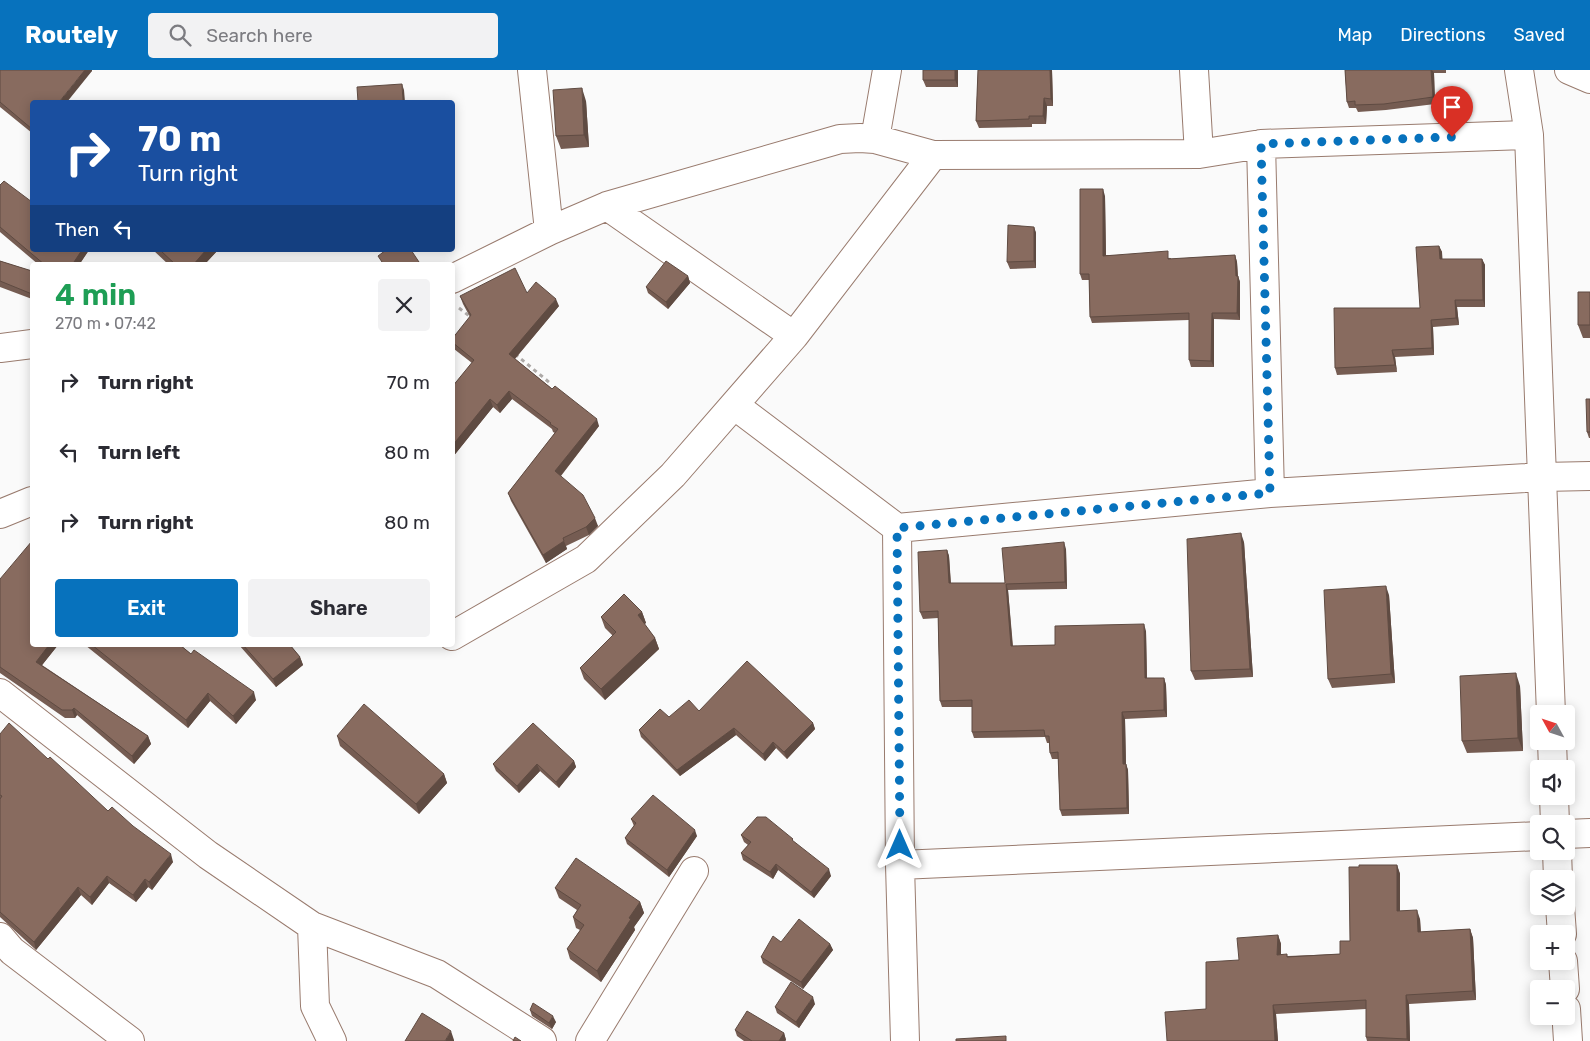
<!DOCTYPE html>
<html lang="en">
<head>
<meta charset="utf-8">
<style>
	:root { --surface:#fff; --page:#f2f2f3; --text:#2b2b33; --muted:#7c7c81; --accent:#0772bd }
	body { margin:0; font-family:Rubik,sans-serif; background:var(--page); color:var(--text); height:100vh; display:flex; flex-direction:column; font-size:19px; white-space:nowrap }
	* { box-sizing:border-box; margin:0 }
	p { font-size:16px; color:var(--muted) }
	.icon { flex:none; width:28px; height:28px; fill:none; stroke:currentColor; stroke-width:2; stroke-linecap:round; stroke-linejoin:round }
	.map { position:relative; flex:1; overflow:hidden }
	.sheet { position:absolute; left:30px; top:192px; width:425px; height:385px; display:flex; flex-direction:column; background:var(--surface); border-radius:5px; box-shadow:0 2px 12px #0003 }
	.sheet>* { flex:none }
	.hud { position:absolute; left:30px; top:30px; width:425px; height:152px; border-radius:5px; box-shadow:0 2px 12px #0003; background:#1a4fa0; color:#fff; overflow:hidden }
	.needle { width:32px; rotate:310deg }
	.controls { position:absolute; left:1530px; top:635px; display:grid; gap:10px }
	.controls a { display:grid; place-items:center; width:45px; height:45px; border-radius:5px; background:var(--surface); box-shadow:0 2px 12px #0003; font-size:25px }
	.pin { position:absolute; display:grid; place-items:center; width:42px; height:42px; color:#fff; margin:-51px -21px; border-radius:50% 50% 50% 0; rotate:-45deg; box-shadow:0 0 5px #0007 }
	.pin .icon { rotate:45deg }
	.me { position:absolute; width:55px; margin:-28px; rotate:0deg; stroke-linejoin:round; filter:drop-shadow(0 0 4px #0008) }
	.turn { display:flex; align-items:center; gap:18px; height:105px; padding:0 25px; font-size:22px }
	.turn .icon { width:65px; height:65px; stroke-width:2.5 }
	.turn b { display:block; font-size:35px; line-height:42px }
	.then { display:flex; align-items:center; height:48px; padding:0 25px; background:#0003; gap:10px; font-size:19px }
	.round { display:grid; place-items:center; flex:none; width:52px; height:52px; border-radius:5px; background:var(--page) }
	.head { display:flex; align-items:center; justify-content:space-between; height:85px; padding:0 25px }
	h1 { font-size:30px; font-weight:600; line-height:38px; color:#1e9e55 }
	.primary-button { display:flex; gap:10px; margin-top:auto; padding:10px 25px }
	.primary-button a { flex:1; height:58px; border-radius:5px; background:var(--accent); color:#fff; font-size:20px; font-weight:600; line-height:58px; text-align:center }
	.primary-button a+a { background:var(--page); color:var(--text) }
	ul { padding:0; list-style:none }
	li { display:flex; align-items:center; gap:15px; height:70px; padding:0 25px }
	li div { flex:1 }
	li b { display:block; font-size:19px }
	li em { font-style:normal }
	header { display:flex; align-items:center; gap:30px; box-sizing:border-box; height:70px; padding:0 25px; background:var(--accent); color:#fff }
	header strong { font-size:24px }
	nav { display:flex; gap:28px; margin-inline-start:auto; font-size:18px }
	.search { width:350px; height:45px; background:var(--page); display:flex; align-items:center; gap:12px; box-sizing:border-box; padding:0 18px; border-radius:5px; color:var(--muted); font-size:19px }
	.map>svg:first-child { display:block }
	.lines { fill:none; stroke-linecap:round; stroke-linejoin:round }
	.minor-casing { stroke:#997b6e; stroke-width:30 }
	.path { stroke:#ada9a7; stroke-width:3; stroke-dasharray:4 4; stroke-linecap:butt }
	.minor { stroke:#fff; stroke-width:28 }
	.wall { fill:#755c52 }
	.shaded-wall { fill:#5f4b42 }
	.building { fill:#886b5f; stroke:#5f4b42 }
	.route { stroke:#0772bd; stroke-width:9; stroke-dasharray:0 16.2 }
</style>
</head>
<body>
<header>
<strong>Routely</strong>
<div class="search"><svg class="icon" aria-label="search" viewBox="0 0 24 24"><circle cx="10" cy="10" r="6"/><path d="M15 15l6 6"/></svg>Search here</div>
<nav><a>Map</a><a>Directions</a><a>Saved</a></nav>
</header>
<div class="map">
<svg width="1590" height="971" viewBox="0 0 1590 971">
	<rect width="100%" height="100%" fill="#fafafa"/>
	<g class="lines">
		<defs>
			<path id="minor" d="M532,0L549,161
				M1194,0L1199,84
				M1519,0L1529,65L1551,644
				M1569,0L1590,9
				M875,69L887,0
				M1261,74L1270,423
				M607,136L794,266
				M452,209L549,161L607,136L840,69L860,68L875,69L933,85L1199,84L1261,74L1529,65
				M0,278L32,274
				M734,335L897,458L1270,423L1542,407L1590,406
				M0,444L32,431
				M897,458L900,795L905,971
				M452,566L586,489L673,405L794,266L933,85
				M0,623L208,785L312,856L437,904L542,971
				M1552,671L1553,699
				M1554,726L1555,754
				M1566,764L1590,763
				M1557,781L1558,809
				M900,795L1539,766
				M1560,836L1562,864
				M312,856L315,936L332,971
				M0,867L12,881L130,971
				M1563,891L1565,919
				M1566,939L1568,971
				M590,971L694,801"/>
		</defs>
		<use href="#minor" class="minor-casing"/>
		<path class="path" d="M459,238L473,249
			M515,284L550,313"/>
		<use href="#minor" class="minor"/>
	</g>
	<path class="wall" d="M0,0L92,1L32,32V63L0,37Z
		M958,0V17H926L923,10Z
		M978,0H1052L1053,36H1047L1046,54H1032V57L979,58L976,51Z
		M1345,0H1446V3H1434L1435,34L1386,40L1358,42L1356,38H1349L1347,32Z
		M586,31L589,77L561,79L556,66Z
		M0,115L89,180L79,195H39L0,162Z
		M1105,126L1106,185L1171,188V189L1235,185L1237,192L1238,206L1240,212V250L1214,249V297H1191L1189,290V250L1092,253L1090,247L1089,210H1082L1080,204Z
		M1034,157L1036,163V198L1010,199L1007,192Z
		M1439,176L1442,182V189H1482L1485,195V237H1457L1459,255L1433,257L1434,285L1395,287L1397,302L1337,305L1335,298L1420,238Z
		M153,180H218L204,195H169Z
		M0,191L32,201V229L0,217Z
		M688,206L690,213L668,239L648,223L646,217Z
		M1590,222V268H1583L1578,255Z
		M527,223L559,236L515,289L599,356L561,406L598,456L589,465L566,476L567,479L546,493L511,431L508,423L555,363L553,362L552,359L512,329L500,343L493,337L452,388V317L472,293L454,279L452,275V269L470,247L463,234L460,226Z
		M1590,329V368H1589L1587,362Z
		M1244,472L1253,607L1195,610L1191,601Z
		M1066,479L1067,519L1008,520L1013,576L1055,575L1146,561L1147,608H1164L1166,615L1167,647L1125,649L1126,694L1128,700L1129,744L1062,746L1060,740L1058,689H1052L1050,683L1049,673H1047L1045,667L974,668L972,662V637H942L940,631L938,548L923,549L920,542L947,480L949,486L951,513H1005Z
		M0,509L32,575H58L42,595L148,666L151,674L134,694L77,645L75,648H65L0,603Z
		M1389,525L1395,613L1332,618L1328,609Z
		M642,542L646,553L644,554L655,568L659,579L605,630L584,609L580,598L613,566L605,558L601,547Z
		M85,575H180L191,584L256,630L236,654L210,631L188,658Z
		M239,575H290L300,587L303,595L276,617Z
		M1520,616L1523,681L1467,683L1462,671Z
		M699,641L813,653L815,659L787,689L776,678L765,691L736,665L680,706L641,667L639,660L669,647Z
		M0,664L48,689L108,741L173,792L152,820L148,817L136,832L109,813L92,835L81,825L36,880L0,847Z
		M337,666L444,704L447,713L419,744L340,676Z
		M574,691L576,697L559,718L540,701L519,723L496,701L493,694Z
		M631,749L697,766L669,807L627,774L625,768L634,756Z
		M741,765L794,772L831,806L814,828L778,800L773,809L743,790L741,783L748,775L744,772Z
		M1397,795L1400,804V841L1420,849L1421,862L1470,859L1473,868L1476,930L1409,934L1410,971H1367L1366,967V939L1276,944L1278,971H1167L1206,939L1239,890L1278,865L1281,874V884L1288,886L1340,884L1350,871L1359,797Z
		M555,818L640,832L644,843L634,857L635,860L601,912L570,889L567,879L580,860L576,858L573,847L577,840L559,828Z
		M781,872L830,874L833,880L803,919L763,893L761,887Z
		M815,934L799,958L777,943L775,937Z
		M530,940L556,952L552,959L532,946Z
		M735,960L784,963L786,970L785,971H744L737,966Z"/>
	<path class="shaded-wall" d="M85,0H92V1L67,32H59Z
		M955,0H958V17L955,10Z
		M1050,0H1052L1053,36L1051,29Z
		M1431,0H1432L1434,3L1435,34L1433,27Z
		M402,14L404,20L405,32H403Z
		M582,18L586,31L589,77L584,65Z
		M1044,28L1047,36L1046,54L1043,46Z
		M1103,119L1105,126L1106,192L1103,186Z
		M1034,157L1036,163V198L1034,191Z
		M1439,176L1442,182L1443,196L1440,189Z
		M82,180H89L79,195H72Z
		M206,180H218L204,195H193Z
		M1235,185L1237,192L1238,211V206L1240,212V250L1237,243Z
		M1482,189L1485,195V237L1483,230Z
		M688,206L690,213L668,239L666,232Z
		M556,229L559,236L512,292L509,284Z
		M1455,230L1457,237L1459,255L1456,248Z
		M1212,243L1214,249V297L1211,291Z
		M1431,250L1433,257L1434,285L1432,278Z
		M1392,280L1395,287L1397,302L1395,295Z
		M509,321L512,329L500,343L497,335Z
		M490,329L493,337L452,388V376Z
		M597,349L599,356L558,409L555,401Z
		M595,448L598,456L589,465L586,457Z
		M1241,463L1244,472L1253,607L1250,599Z
		M564,471L567,479L546,493L543,485Z
		M1064,472L1066,479L1067,519L1065,512Z
		M947,480L949,486L951,519L949,513Z
		M1006,514L1008,520L1013,582L1011,576Z
		M1386,516L1389,525L1395,613L1391,604Z
		M642,542L646,553L642,556L638,545Z
		M1144,554L1146,561L1147,615L1145,608Z
		M655,568L659,579L605,630L601,619Z
		M49,575H58L39,599L36,592Z
		M300,587L303,595L276,617L273,609Z
		M1516,603L1520,616L1523,681L1518,668Z
		M1164,608L1166,615L1167,647L1164,640Z
		M254,622L256,630L236,654L233,646Z
		M208,623L210,631L188,658L186,650Z
		M74,638L77,645L75,648L72,640Z
		M1122,642L1125,649L1126,700L1123,694Z
		M813,653L815,659L787,689L784,682Z
		M734,658L736,665L680,706L677,700Z
		M148,666L151,674L134,694L132,686Z
		M773,672L776,678L765,691L763,684Z
		M574,691L576,697L559,718L556,712Z
		M537,694L540,701L519,723L517,716Z
		M1126,694L1128,700L1129,744L1127,738Z
		M444,704L447,713L419,744L416,734Z
		M695,760L697,766L669,807L667,800Z
		M171,784L173,792L152,820L149,812Z
		M776,794L778,800L773,809L770,802Z
		M1397,795L1400,804V850L1397,841Z
		M829,799L831,806L814,828L811,822Z
		M107,806L109,813L92,835L90,827Z
		M145,809L148,817L136,832L133,825Z
		M78,817L81,825L36,880L34,872Z
		M640,832L644,843L634,857L635,860L601,912L597,901L629,848Z
		M1417,840L1420,849L1421,871L1418,862Z
		M1470,859L1473,868L1476,930L1473,921Z
		M1278,865L1281,874V894L1277,885Z
		M830,874L833,880L803,919L801,912Z
		M1406,925L1409,934L1410,971H1408L1407,969Z
		M813,927L815,934L799,958L796,952Z
		M1273,935L1276,944L1278,971H1275Z
		M553,946L556,952L552,959L549,953Z
		M451,961L454,970V971H445Z
		M784,963L786,970L785,971H779Z"/>
	<path class="building" d="M0,0H85L59,32H32V59L0,32Z
		M923,0H955V10H923Z
		M978,0H1050L1051,29L1044,28L1043,46H1029V49L976,51Z
		M1345,0H1431L1433,27L1384,34L1355,35V31L1347,32Z
		M402,14L403,32H358L357,17Z
		M582,18L584,65L556,66L553,20Z
		M4,111L32,132V180H82L72,195H45L0,157V115Z
		M1080,119H1103V186L1168,181V189L1235,185L1236,206H1238L1237,243H1212L1211,291L1189,290V243L1090,247L1089,204H1080Z
		M1008,155L1034,157V191L1007,192Z
		M1439,176L1440,189H1482L1483,230H1455L1456,248L1431,250L1432,278L1392,280L1395,295L1335,298L1334,238H1420L1416,177Z
		M160,180H206L193,195H176Z
		M386,180H411L421,195H384L378,186Z
		M0,191L32,201V224L0,211Z
		M666,191L688,206L666,232L646,217Z
		M515,198L527,223L536,212L556,229L509,284L552,319L555,316L597,349L555,401L583,425L595,448L586,457L563,468L564,471L543,485L508,423L558,359L550,354L551,353L509,321L497,335L490,329L452,376V317L474,290L452,272V269L471,245L460,226Z
		M1578,222H1590V255H1578Z
		M1586,329H1590V362H1587Z
		M1241,463L1250,599L1191,601L1187,469Z
		M32,471V575H49L36,592L148,666L132,686L74,638L72,640H62L0,597V509Z
		M1064,472L1065,512L1006,514L1011,576L1055,575V556L1144,554L1145,608H1164V640L1122,642L1123,694H1126L1127,738L1060,740L1058,682L1050,683L1049,666H1045L1044,660L972,662V630L940,631L938,541L920,542L918,482L947,480L949,513H1005L1002,478Z
		M1386,516L1391,604L1328,609L1324,520Z
		M624,524L642,542L638,545L655,568L601,619L580,598L616,562L601,547Z
		M92,575H180L191,584L194,580L254,622L233,646L208,623L186,650Z
		M243,575H290L300,587L273,609Z
		M747,591L813,653L784,682L773,672L763,684L734,658L677,700L639,660L660,639L669,647L689,630L699,641Z
		M1516,603L1518,668L1462,671L1460,606Z
		M364,634L444,704L416,734L337,666Z
		M9,653L48,689L50,687L62,698L108,741L112,737L133,756L171,784L149,812L145,809L133,825L107,806L90,827L78,817L34,872L0,842V729L2,726L0,725V664Z
		M533,653L574,691L556,712L537,694L517,716L493,694Z
		M653,725L695,760L667,800L625,768L636,753L631,749Z
		M757,747H766L793,769L792,770L829,799L811,822L776,794L770,802L741,783L751,772L741,765Z
		M576,788L640,832L629,848L631,849L597,901L567,879L584,855L573,847L581,835L555,818Z
		M1359,795H1397V841L1417,840L1418,862L1470,859L1473,921L1406,925L1407,969L1366,967V930L1273,935L1275,971H1167L1165,942L1206,939V892L1239,890L1237,868L1278,865L1277,885L1287,884V887L1340,884V871H1350L1349,797H1359Z
		M799,849L830,874L801,912L761,887L773,866L781,872Z
		M791,912L813,927L796,952L775,937Z
		M533,933L553,946L549,953L530,940Z
		M747,941L784,963L779,971H752L735,960Z
		M422,943L451,961L445,971H405Z
		M1006,966V971H956V969Z
		M515,967L521,971H513Z"/>
	<g class="lines">
		<path class="route" d="M900,775L897,458L1270,423L1261,74L1452,67"/>
	</g>
</svg>
<div class="controls">
<a><svg class="needle" viewBox="-14 -14 28 28"><path d="M0-13l5 13h-10z" fill="#e53935"/><path d="M0 13l5-13h-10z" fill="#7c7c81"/></svg></a>
<a><svg class="icon" aria-label="sound" viewBox="0 0 24 24"><path d="M4 9h4l5-4v14l-5-4H4zM17 9q2 3 0 6"/></svg></a>
<a><svg class="icon" aria-label="search" viewBox="0 0 24 24"><circle cx="10" cy="10" r="6"/><path d="M15 15l6 6"/></svg></a>
<a><svg class="icon" aria-label="layers" viewBox="0 0 24 24"><path d="M12 4l9 5-9 5-9-5zM3 14l9 5 9-5"/></svg></a>
<a>+</a>
<a>−</a>
</div>
<div class="pin" style="left:1452px;top:67px;background:#d93025"><svg class="icon" aria-label="arrive" viewBox="0 0 24 24"><path d="M6 21V4h12l-3 4 3 4H6"/></svg></div>
<svg class="me" style="left:900px;top:775px" viewBox="-20 -20 40 40"><path d="M0-17L14 15 0 8-14 15z" fill="#0772bd" stroke="#fff" stroke-width="4"/></svg>
<div class="hud">
<div class="turn"><svg class="icon" aria-label="right" viewBox="0 0 24 24"><path d="M7 20v-9h11M14 6l5 5-5 5"/></svg><div><b>70 m</b>Turn right</div></div>
<div class="then">Then<svg class="icon" aria-label="left" viewBox="0 0 24 24"><path d="M17 20v-9H6M10 6l-5 5 5 5"/></svg></div>
</div>
<section class="sheet">
<div class="head"><div><h1>4 min</h1><p>270 m · 07:42</p></div><a class="round"><svg class="icon" aria-label="close" viewBox="0 0 24 24"><path d="M6 6l12 12M18 6L6 18"/></svg></a></div>
<ul>
<li><svg class="icon" aria-label="right" viewBox="0 0 24 24"><path d="M7 20v-9h11M14 6l5 5-5 5"/></svg><div><b>Turn right</b></div><em>70 m</em></li>
<li><svg class="icon" aria-label="left" viewBox="0 0 24 24"><path d="M17 20v-9H6M10 6l-5 5 5 5"/></svg><div><b>Turn left</b></div><em>80 m</em></li>
<li><svg class="icon" aria-label="right" viewBox="0 0 24 24"><path d="M7 20v-9h11M14 6l5 5-5 5"/></svg><div><b>Turn right</b></div><em>80 m</em></li>
</ul>
<div class="primary-button"><a>Exit</a><a>Share</a></div>
</section>
</div>
</body>
</html>
